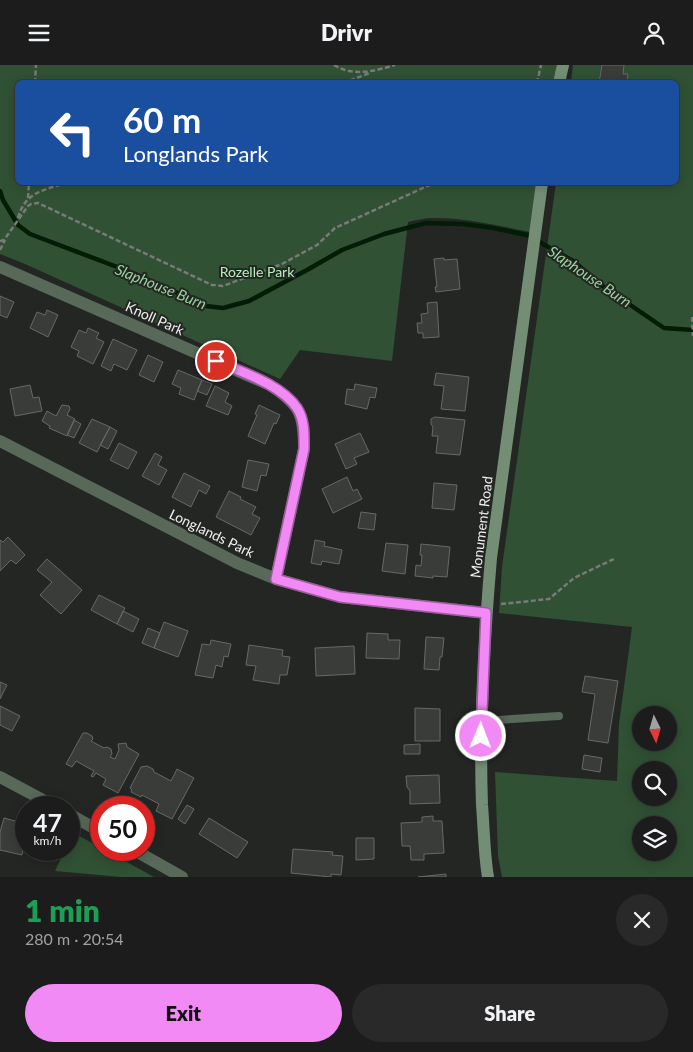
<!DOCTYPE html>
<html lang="en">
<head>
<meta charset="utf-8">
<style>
	:root { --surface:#1b1c1b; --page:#282928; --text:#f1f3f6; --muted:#a0a1a3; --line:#393a3a; --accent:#f18af4 }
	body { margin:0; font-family:Lato,sans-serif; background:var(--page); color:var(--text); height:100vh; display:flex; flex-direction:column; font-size:19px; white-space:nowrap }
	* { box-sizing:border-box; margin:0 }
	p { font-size:16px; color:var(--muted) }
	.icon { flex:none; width:28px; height:28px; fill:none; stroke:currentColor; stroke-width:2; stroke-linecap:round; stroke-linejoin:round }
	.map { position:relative; height:812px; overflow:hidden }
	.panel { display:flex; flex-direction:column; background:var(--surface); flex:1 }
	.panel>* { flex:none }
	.hud { position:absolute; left:15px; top:15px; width:664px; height:105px; border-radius:8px; box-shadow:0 2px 12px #0003,0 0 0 1px var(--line); background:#1a4fa0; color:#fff; overflow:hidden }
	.needle { width:32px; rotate:175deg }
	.controls { position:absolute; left:632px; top:641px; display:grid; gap:10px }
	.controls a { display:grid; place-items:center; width:45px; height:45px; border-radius:50%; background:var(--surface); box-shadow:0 2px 12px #0003,0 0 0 1px var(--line); font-size:25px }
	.speed { position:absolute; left:15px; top:731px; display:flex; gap:10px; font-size:25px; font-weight:700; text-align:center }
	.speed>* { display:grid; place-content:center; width:65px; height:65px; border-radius:50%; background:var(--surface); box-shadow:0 2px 12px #0003,0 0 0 1px var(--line); line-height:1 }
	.speed small { font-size:12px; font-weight:400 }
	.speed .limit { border:8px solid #d22; background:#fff; color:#111 }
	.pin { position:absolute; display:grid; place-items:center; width:42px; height:42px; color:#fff; margin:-21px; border:2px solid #fff; border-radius:50%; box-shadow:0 1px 5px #0007 }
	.me { position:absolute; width:55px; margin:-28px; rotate:1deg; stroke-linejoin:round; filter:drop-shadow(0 0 4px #0008) }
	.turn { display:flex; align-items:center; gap:18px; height:105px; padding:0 25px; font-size:22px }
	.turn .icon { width:65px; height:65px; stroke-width:2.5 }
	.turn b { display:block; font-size:35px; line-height:42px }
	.round { display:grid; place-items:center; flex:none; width:52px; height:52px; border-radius:26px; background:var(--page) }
	.summary { display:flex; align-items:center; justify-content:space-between; height:85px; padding:0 25px }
	h1 { font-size:30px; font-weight:800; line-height:38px; color:#1e9e55 }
	.cta { display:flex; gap:10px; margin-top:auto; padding:10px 25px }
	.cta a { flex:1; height:58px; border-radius:30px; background:var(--accent); color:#111; font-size:20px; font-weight:800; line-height:58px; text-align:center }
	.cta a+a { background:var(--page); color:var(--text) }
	header { display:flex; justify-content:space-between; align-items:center; height:65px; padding:0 25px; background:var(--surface); font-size:22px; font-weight:800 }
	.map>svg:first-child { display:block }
	.green { fill:#305133; fill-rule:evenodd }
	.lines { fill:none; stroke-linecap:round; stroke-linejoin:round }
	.stream { stroke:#021c06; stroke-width:4.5 }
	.building { fill:#3a3c3a; stroke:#676967 }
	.path { stroke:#797a79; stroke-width:2.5; stroke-dasharray:5 2.5; stroke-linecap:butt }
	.service { stroke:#586959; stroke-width:8 }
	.minor { stroke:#586959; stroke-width:12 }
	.secondary { stroke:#748e76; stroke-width:12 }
	.route-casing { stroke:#9d5a9f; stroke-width:12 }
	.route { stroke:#f18af4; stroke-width:9 }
	.labels { text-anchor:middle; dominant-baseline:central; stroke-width:4; stroke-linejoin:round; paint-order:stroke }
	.park-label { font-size:14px; fill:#b4f1b8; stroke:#242624 }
	.street-label { font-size:14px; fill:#eeefee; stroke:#242624 }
	.water-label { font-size:15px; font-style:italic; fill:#98d49c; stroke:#242624 }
</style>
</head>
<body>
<header><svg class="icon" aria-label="menu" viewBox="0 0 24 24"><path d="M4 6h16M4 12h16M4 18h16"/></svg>Drivr<svg class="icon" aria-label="person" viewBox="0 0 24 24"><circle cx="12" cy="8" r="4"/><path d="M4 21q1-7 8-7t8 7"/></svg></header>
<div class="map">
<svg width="693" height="812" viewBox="0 0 693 812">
	<rect width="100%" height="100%" fill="#242624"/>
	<path class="green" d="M0,0H557L554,18H18V118H538L530,167C496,160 462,152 428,153C421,154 414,156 408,157L392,296L300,285L280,314L25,199L0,189Z
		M573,0H693V812H502L498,791L495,707L617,716L619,659L632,562L499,548L502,502L556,118H676V18L571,17ZM641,650H669V678H641ZM641,705H669V732H641ZM641,760H669V788H641Z
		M74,768L101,783V785H105L154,812H121L55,806L65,785H69V779Z"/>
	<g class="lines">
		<path class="stream" d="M0,126L3,135L18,160L30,169L133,208L206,241L223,243L249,236L307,205L342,185L384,169L426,158L463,159L493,163L527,170L573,196L604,222L664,263L693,265"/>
	</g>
	<path class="building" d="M602,0H624L623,9H628L627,18H599Z
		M444,193V195L457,194L460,224L436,227L435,222H437L434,194Z
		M0,231L14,237L7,253L0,250Z
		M437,237L439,272L423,273V268H418L417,258H422L421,249L428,248L427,238Z
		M47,245L58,250L48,272L30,263L37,247L45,250Z
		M88,263L99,268L96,273L104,277L93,299L77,291L79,286L71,282L79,265L86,268Z
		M113,274L137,285L127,305L114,299L111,306L101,301Z
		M148,290L163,297L154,317L139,310Z
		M178,305L202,315L194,335L179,329L181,323L172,319Z
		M436,308L469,312L465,346L441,344L444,321L434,320Z
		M202,315L212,319L207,330L197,326Z
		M355,319L377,323L375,333L370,332L367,344L345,339L347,324L354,325Z
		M30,320L33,333L39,332L42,346L15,351L10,324Z
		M215,321L229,328L225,337L232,341L228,350L206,341Z
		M62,340L69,341L70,344L67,350L75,354L67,371L49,363L50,361L42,356L47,346L56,351Z
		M259,340L280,350L276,359L274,358L265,379L248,371L257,350L255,349Z
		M435,352L465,355L460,390L436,388L438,371H432L433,362L431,359V354Z
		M92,354L110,362L97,387L79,378Z
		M74,355L81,359L74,373L67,370Z
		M110,362L117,366L108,384L100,380Z
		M360,368L369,387L354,393L357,399L346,404L335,379Z
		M119,378L137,387L128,404L110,395Z
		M155,388L162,392L158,400L167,405L159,420L142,411Z
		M248,395L269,399L266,411L261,410L257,426L242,422Z
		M184,408L210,421L206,429L199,425L191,442L172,432Z
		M347,412L353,426L357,424L362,434L333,448L322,424Z
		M434,418L457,420L454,445L432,443Z
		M229,426L241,432L240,434L256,442L252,449L260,453L251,470L216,452Z
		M361,447L376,449L374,465L358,463Z
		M8,472L25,490L16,499L11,495L0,506V475L3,477Z
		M315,475L325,477L324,481L342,485L339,499L322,496L321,500L311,498Z
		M386,478L408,480L405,509L382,506Z
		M421,479L450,482L447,512L433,511V513L415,511L416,500L421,501L422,490H420Z
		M47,494L82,525L61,549L40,530L52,517L37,505Z
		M99,530L125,543L117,559L91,545Z
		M123,546L139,554L133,567L117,559Z
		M164,557L188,566L178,592L154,583Z
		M148,563L160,568L154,583L142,578Z
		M367,568L388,569V575H400L399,594L366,593Z
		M426,572L444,573L442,592H440L439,605L424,604Z
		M211,575L231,579L228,592L224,591L222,602L216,600L213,613L195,610L202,579L210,580Z
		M249,580L283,585L282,591L290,592L287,610H280L279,619L253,615L256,601L246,600Z
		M354,581L355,609L316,611L315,583Z
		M585,611L618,616L608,678L588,675L595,629L582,627Z
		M0,617L7,620L0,634Z
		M0,641L20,651L12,666L0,660Z
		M415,643L440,644V676H415Z
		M83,668H87L92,671L93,674L91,676L104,683L107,682L111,684L112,689L110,692L115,694L119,685L118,679L126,678L127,682L139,689L118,728L103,720L106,714L96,708L93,712L91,711L94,706L76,696L72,702L66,699Z
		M420,679V689H404V680Z
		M584,690L602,693L600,707L582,704Z
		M147,701L153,704L154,707L171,716L177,704L194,713L172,754L156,746L159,739L142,730L141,732L131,727L132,725L130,723L141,702Z
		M439,710L440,738L410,739V726L407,722L406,711Z
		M187,740L194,744L185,759L178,754Z
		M433,751V756H442L444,788L424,789V795H411L410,781H402L401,758L422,757V752Z
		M4,753L26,759V774L22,790L0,785V767Z
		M209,753L248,777L237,793L199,769Z
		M356,773H374V794L356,795Z
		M293,784L333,787L332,790L343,791L341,810L331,809V812L291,808Z
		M446,809V812H418Z"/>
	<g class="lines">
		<path class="path" d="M334,0C353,12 375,6 395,0
			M35,18L36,0
			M343,18L370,8
			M537,18L541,0
			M28,133L29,118
			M18,153C25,127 44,125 66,118
			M0,176L4,175L28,141L31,139L38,138L212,220L223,221L282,199L317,180L335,163L434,118
			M0,185L5,175
			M692,252L693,271
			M501,539L549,534L574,513L616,493"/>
		<path class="service" d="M481,656L559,651"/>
		<path class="minor" d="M0,202L270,320C300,340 304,348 304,384L276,514
			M0,376L237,498L276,514L340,532L486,548
			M0,712L56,742
			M69,749L101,767
			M134,785L182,812"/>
		<path class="secondary" d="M559,18L563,0
			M488,812C484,788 484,764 482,740C479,657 484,575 491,493L542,118"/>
	</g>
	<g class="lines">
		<defs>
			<path id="route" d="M216,296C241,307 281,319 297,343C305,355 304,371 304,384L276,514L340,532L486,548L481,671"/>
		</defs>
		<use href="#route" class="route-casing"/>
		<use href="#route" class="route"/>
	</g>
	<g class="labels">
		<g class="park-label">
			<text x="257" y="206">Rozelle Park</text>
		</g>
		<g class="street-label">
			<text transform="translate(155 253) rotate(24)">Knoll Park</text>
			<text transform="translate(481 462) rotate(-83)">Monument Road</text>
			<text transform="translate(212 468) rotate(26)">Longlands Park</text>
		</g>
		<g class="water-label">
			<text transform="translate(590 211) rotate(34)">Slaphouse Burn</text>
			<text transform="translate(161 221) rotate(22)">Slaphouse Burn</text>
		</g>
	</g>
</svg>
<div class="controls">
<a><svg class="needle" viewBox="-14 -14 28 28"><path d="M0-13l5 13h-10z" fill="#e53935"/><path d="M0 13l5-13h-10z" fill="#a0a1a3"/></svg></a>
<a><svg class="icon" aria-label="search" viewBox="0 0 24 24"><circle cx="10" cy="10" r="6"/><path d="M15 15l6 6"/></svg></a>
<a><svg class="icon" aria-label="layers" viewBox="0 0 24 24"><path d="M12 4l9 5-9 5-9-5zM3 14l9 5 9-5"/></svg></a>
</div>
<div class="speed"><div>47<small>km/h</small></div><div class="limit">50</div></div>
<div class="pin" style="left:216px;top:296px;background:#d93025"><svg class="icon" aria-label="arrive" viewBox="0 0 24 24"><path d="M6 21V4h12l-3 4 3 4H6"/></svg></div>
<svg class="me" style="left:481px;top:671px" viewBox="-20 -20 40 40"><circle r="17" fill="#f18af4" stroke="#fff" stroke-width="3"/><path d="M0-11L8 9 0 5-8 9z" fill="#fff"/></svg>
<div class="hud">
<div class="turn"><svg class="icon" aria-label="left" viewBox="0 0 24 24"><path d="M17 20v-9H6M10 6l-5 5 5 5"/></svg><div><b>60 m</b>Longlands Park</div></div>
</div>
</div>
<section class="panel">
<div class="summary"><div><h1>1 min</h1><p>280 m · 20:54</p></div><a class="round"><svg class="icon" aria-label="close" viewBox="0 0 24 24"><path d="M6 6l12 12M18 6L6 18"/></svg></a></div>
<div class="cta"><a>Exit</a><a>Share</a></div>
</section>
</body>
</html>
